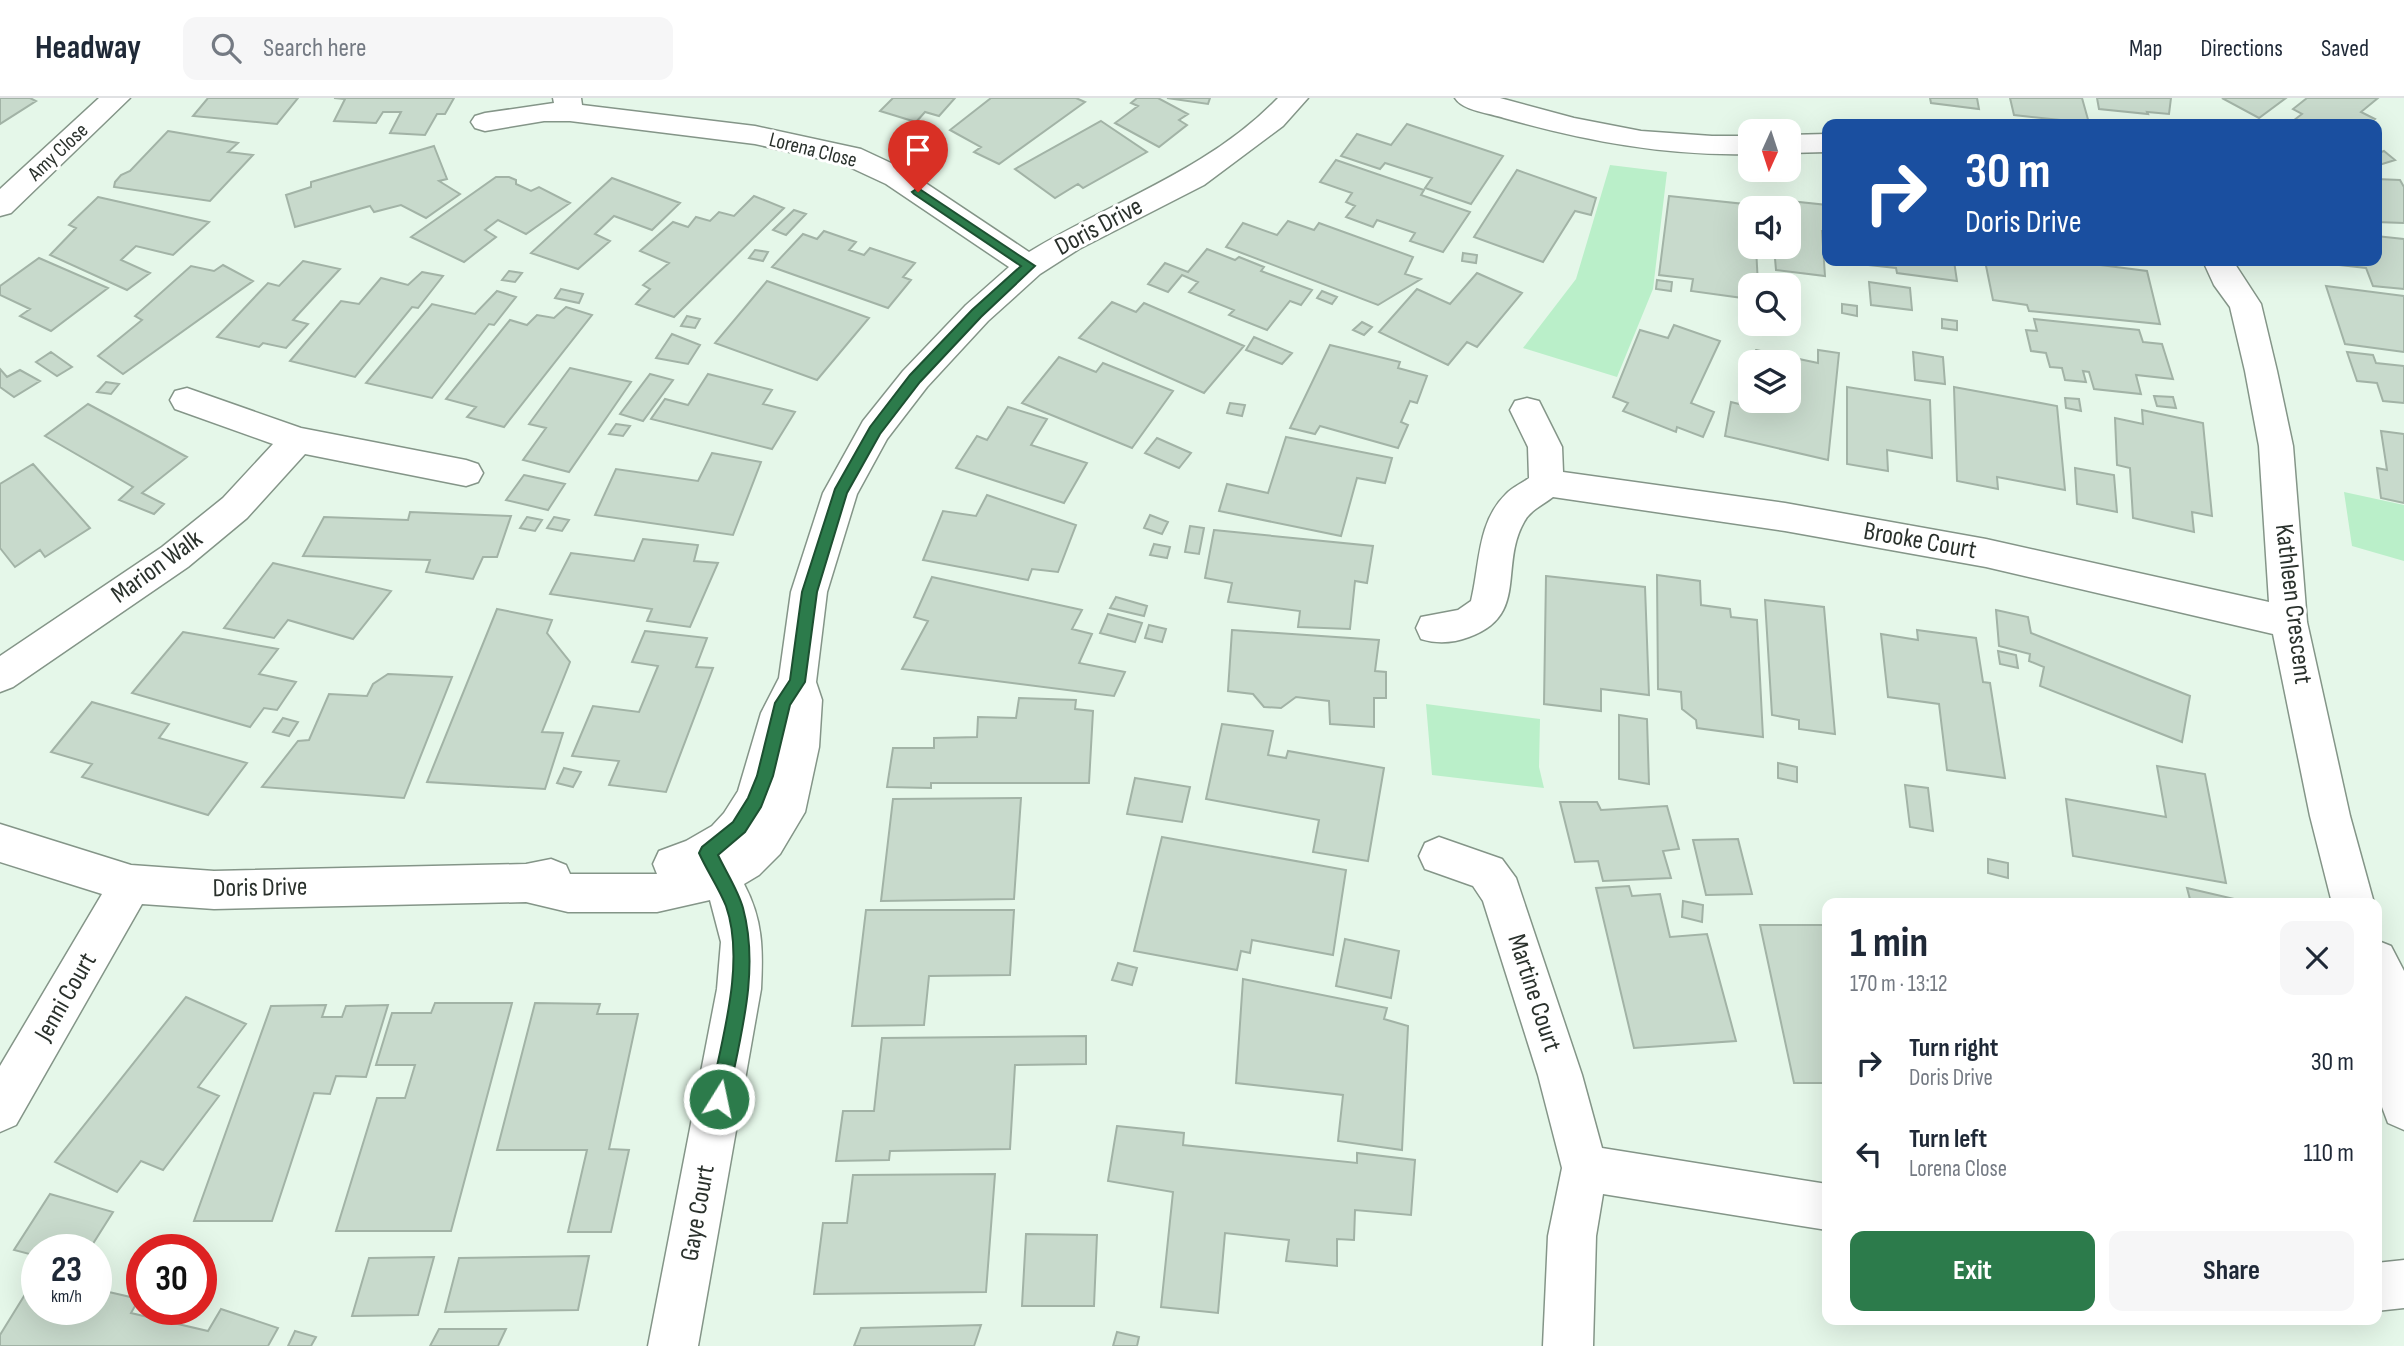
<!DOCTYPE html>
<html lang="en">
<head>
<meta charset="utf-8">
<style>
	:root { --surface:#fff; --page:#f6f6f7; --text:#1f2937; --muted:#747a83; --line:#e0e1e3; --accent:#2c7b4b }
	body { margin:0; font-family:"Sofia Sans Condensed",sans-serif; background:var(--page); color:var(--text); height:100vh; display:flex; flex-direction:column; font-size:26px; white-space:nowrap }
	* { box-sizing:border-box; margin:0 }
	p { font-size:23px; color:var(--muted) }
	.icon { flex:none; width:38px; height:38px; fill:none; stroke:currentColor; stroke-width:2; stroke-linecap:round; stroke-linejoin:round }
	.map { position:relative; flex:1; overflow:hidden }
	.sheet { position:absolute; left:1822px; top:800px; width:560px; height:427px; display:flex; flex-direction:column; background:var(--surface); border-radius:14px; box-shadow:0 7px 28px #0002 }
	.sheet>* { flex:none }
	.top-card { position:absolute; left:1822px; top:21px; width:560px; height:147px; border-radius:14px; box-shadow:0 7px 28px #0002; background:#1a4fa0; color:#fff; overflow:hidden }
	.needle { width:46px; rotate:183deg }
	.fabs { position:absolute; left:1738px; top:21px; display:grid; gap:14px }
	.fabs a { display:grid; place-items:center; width:63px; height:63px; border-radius:14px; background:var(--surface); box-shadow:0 7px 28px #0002; font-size:35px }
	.speed { position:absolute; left:21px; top:1136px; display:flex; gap:14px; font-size:35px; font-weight:700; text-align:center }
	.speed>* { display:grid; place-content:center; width:91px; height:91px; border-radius:50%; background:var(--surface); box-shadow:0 7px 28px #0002; line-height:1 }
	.speed small { font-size:18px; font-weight:400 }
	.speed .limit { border:10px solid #d22; background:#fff; color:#111 }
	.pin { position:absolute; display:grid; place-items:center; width:60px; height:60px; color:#fff; margin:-72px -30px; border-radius:50% 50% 50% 0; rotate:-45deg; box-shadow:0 0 7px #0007 }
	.pin .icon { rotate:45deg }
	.me { position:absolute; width:77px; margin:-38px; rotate:10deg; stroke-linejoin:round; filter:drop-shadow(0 0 5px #0008) }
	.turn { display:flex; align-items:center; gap:24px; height:147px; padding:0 28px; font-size:32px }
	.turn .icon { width:91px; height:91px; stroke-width:2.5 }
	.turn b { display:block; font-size:49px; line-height:60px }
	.round { display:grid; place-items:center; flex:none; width:74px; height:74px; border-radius:14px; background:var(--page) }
	.headline { display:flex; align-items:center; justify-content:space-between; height:119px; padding:0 28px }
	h1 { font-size:42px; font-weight:700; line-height:52px }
	.button { display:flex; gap:14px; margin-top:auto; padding:14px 28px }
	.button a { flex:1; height:80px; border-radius:14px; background:var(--accent); color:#fff; font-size:28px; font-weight:700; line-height:80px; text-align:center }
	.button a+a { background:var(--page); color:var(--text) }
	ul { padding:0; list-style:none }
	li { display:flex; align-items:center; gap:21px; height:91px; padding:0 28px }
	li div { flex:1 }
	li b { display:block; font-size:26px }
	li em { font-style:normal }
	header { display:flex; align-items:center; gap:42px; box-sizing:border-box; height:98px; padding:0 35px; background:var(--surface); border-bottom:2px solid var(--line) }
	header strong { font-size:33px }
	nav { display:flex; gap:38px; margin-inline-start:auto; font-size:24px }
	.search { width:490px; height:63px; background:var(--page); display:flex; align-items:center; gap:18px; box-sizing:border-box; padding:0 24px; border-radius:14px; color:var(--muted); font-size:26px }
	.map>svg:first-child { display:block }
	.green { fill:#baefc9 }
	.building { fill:#c8dacc; stroke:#a2b3a6; stroke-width:2; fill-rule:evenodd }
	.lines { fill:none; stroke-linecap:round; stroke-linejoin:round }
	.minor-casing { stroke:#849588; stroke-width:3 }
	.minor { fill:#fff; fill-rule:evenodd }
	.route { fill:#2c7b4b; stroke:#1d5031; stroke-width:2 }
	.labels { text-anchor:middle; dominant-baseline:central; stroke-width:6; stroke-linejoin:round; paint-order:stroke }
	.far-street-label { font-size:21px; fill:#2a312c; stroke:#fff }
	.street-label { font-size:26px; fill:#2a312c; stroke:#fff }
</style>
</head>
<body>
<header>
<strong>Headway</strong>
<div class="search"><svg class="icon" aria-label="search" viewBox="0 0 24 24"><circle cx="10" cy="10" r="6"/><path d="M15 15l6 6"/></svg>Search here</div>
<nav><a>Map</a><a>Directions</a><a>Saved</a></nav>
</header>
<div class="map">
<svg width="2404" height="1248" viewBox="0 0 2404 1248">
	<rect width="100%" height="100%" fill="#e5f7e9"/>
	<path class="green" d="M1610,67L1667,74L1653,191L1617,279L1523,250L1576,181Z
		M2344,394L2404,407V463L2352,448Z
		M1426,606L1540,621L1539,669L1544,690L1432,677Z"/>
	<path class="building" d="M0,0H30L36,3L0,26Z
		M208,0H298L277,26L193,18Z
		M454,0L445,16H437L425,37L390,35L401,14H383L376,25L334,23L345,1L334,0Z
		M893,0H955L939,18L925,14L916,24L880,13Z
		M991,0H1076L1085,4L999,66L974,54L981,49L950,32Z
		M1137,0H1158L1188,16L1179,22L1187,27L1159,49L1115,25L1138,8L1131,5Z
		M1167,0H1210L1208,6Z
		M1930,0H1977L1979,11L1931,5Z
		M2010,0H2082L2089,25L2014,17Z
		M2097,0H2171L2169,16L2147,14L2148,16L2099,11Z
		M2222,0H2286L2259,20Z
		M2307,0H2378L2361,14L2375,21L2369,26H2289L2302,16L2293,11Z
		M1101,23L1147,54L1083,90L1078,86L1055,100L1015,71Z
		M1407,26L1503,58L1471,106L1425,90L1432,80L1385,65L1380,71L1341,58L1357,36L1391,47Z
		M168,33L238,45L228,54L253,57L210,103L114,89L115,84L121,77L130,73Z
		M434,48L447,81L439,83L460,96L426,120L401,107L374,114L370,108L295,129L286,97L311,89V84Z
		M2384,53L2395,62L2376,68V56Z
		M1336,62L1424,92L1421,97L1470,114L1443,154L1410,143L1415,135L1377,122L1373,129L1346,119L1355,108L1346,104L1352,95L1320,84Z
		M1517,72L1596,100L1591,117L1575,113L1543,164L1474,139Z
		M496,79H509L516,82V86L531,93L539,89L570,105L526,136L498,122L485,132L496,139L464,164L411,139Z
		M612,80L680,105L652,132L614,118L595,136L610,143L578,171L531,155Z
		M2376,81L2400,82L2404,89V125L2376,124Z
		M754,98L784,110L674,219L636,206L650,191L643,187L669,165L640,153L673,124L688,129L696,119L710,123L719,114L734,118Z
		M1669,98L1754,107V110H1750V149H1756L1758,187H1750V201L1691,193L1693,181L1659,177Z
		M98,99L209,124L173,157L136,148L121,162L150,175L127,192L50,157L76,130L69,127Z
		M1772,101L1827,107V133H1822L1825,178L1776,172L1774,149H1788V110H1772Z
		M794,112L806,116L786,137L773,132Z
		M1288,123L1314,132L1319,125L1413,159L1405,176L1421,181L1378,207L1226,149L1243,125L1277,137Z
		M824,133L856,144L849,152L864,157L870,150L915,165L903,179L911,182L888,210L772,169L803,136L817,141Z
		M2376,138L2404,141V191L2373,188L2366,170L2331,166L2330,163H2376Z
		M1207,151L1235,162L1239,159L1264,169L1261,173L1312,192L1301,207L1290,203L1267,232L1229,217L1234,212L1189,194L1198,184L1182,177L1168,194L1148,186L1165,165L1188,174Z
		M755,152L768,154L763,163L749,160Z
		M1463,155L1477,157L1476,165L1462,163Z
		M39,160L108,190L51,233L20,218L30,211L0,197V188Z
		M303,163L340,171L293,222L308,226L286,250L263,245L259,249L217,239L268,185L279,188Z
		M1868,163H1954L1957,183L1897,175L1896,170L1869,167Z
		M1985,163H2069L2147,173L2160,226L2029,213L2027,207L1993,202Z
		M223,167L253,183L123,276L98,258L142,222L135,218L191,168L214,173Z
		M509,173L522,175L515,184L502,182Z
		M422,174L443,178L418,210L412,209L355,279L290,263L341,203L359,206L381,180L408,187Z
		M1477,175L1522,195L1477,249L1467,244L1448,267L1379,234L1417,191L1450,206Z
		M1657,182L1672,184L1671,193L1656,191Z
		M767,183L869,220L817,282L715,245Z
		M1869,184L1910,190L1912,212L1871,207Z
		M2326,188L2404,198V254L2345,246Z
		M561,191L583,196L579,205L555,200Z
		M497,193L516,199L494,227L489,226L432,300L366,285L432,206L475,216Z
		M1322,193L1337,199L1332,206L1317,200Z
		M1112,204L1136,214L1144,205L1244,248L1204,295L1079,240Z
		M1842,206L1857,208V218L1842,215Z
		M566,209L592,217L504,329L467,319L476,309L446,301L510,222L527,227L537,217L554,220Z
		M687,218L700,221L695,230L681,228Z
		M1942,221L1957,223V232L1942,230Z
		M2034,221L2139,232L2143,244L2162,246L2173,281L2136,277L2141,296L2094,291L2089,274L2083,273L2086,284L2065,282L2062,270L2050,269L2046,255L2031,253L2026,232L2037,233Z
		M1362,224L1372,229L1364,237L1353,232Z
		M1674,227L1720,243L1691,305L1714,314L1703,339L1677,329L1676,334L1623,313L1628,305L1613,299L1640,232L1668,240Z
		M672,236L700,247L688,266L656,260Z
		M1254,239L1292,255L1282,266L1246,252Z
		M1330,247L1400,264L1398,270L1427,278L1417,305L1410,303L1401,324L1408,327L1398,350L1320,328L1315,336L1290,330Z
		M1756,252L1818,265V252L1839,255L1828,362L1725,338L1731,304L1739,306L1744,271ZM1750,264H1788V303H1750Z
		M51,254L72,269L57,278L36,264Z
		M1913,254L1943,259L1945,286L1915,282Z
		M2347,254L2373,257L2376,265L2404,268V305L2383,303L2377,285L2357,283Z
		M1059,259L1096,274L1103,265L1173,293L1132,350L1022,305Z
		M570,270L631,284L569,374L523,362L546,330L529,326Z
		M0,271L7,279L20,272L40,283L14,299L0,289Z
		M650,276L673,282L643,323L620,316Z
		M708,276L772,292L763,306L795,314L772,351L651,321L665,301L688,307Z
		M106,284L119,286L111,296L97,294Z
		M1847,289L1930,302L1932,360L1887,352L1888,373L1847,366Z
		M1954,289L2057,308L2065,392L1997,379L1998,391L1957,383Z
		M2154,298L2173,299L2176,310L2157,308Z
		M2065,300L2079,301L2081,313L2066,310Z
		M1230,305L1245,307L1242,318L1227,315Z
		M88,306L187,359L142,395L164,406L154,416L119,402L133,389L45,338Z
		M1008,309L1047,321L1031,347L1087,365L1064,405L956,370L977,338L987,342Z
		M2142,312L2203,325L2212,418L2192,414L2194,434L2133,420L2130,370L2117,367L2115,320L2143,326Z
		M616,326L630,328L623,338L609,336Z
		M2381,333L2404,336V405L2381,400L2377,370L2387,372Z
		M1286,339L1392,360L1385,385L1357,380L1341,438L1219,413L1227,386L1268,395Z
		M1157,340L1191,355L1179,370L1145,355Z
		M712,355L761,364L733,437L595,417L616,371L698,383Z
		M33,366L90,430L45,459L40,452L15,469L0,450V386Z
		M2075,370L2114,377L2117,414L2077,406Z
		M524,377L565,386L548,412L506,402Z
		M987,397L1076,427L1058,474L1032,471L1028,482L923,462L943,413L976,418Z
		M410,414L511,418L497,459H483L473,481L426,474L430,462L303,458L324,419L408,422Z
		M1150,417L1168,424L1162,436L1144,430Z
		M527,419L542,422L535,433L520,430Z
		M554,419L569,422L562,433L547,430Z
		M1190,428L1204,430L1199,456L1185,454Z
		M1214,432L1373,448L1367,485L1355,483L1350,531L1298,529L1300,513L1228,504L1232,485L1205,480Z
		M643,441L698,447L694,463L718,465L690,529L647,523L652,511L550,496L571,455L634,463Z
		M1154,446L1170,449L1167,460L1150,457Z
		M273,465L391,493L353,541L288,522L274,540L224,530Z
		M1657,477L1700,483L1701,507L1730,511L1731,519L1757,522L1763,639L1697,630L1696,622L1682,611L1681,594L1658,591Z
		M1546,478L1645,489L1649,597L1601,591V613L1544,606Z
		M932,479L1082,512L1072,531L1092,536L1079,565L1125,574L1114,598L902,571L928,523L914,519Z
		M1116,499L1147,508L1144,518L1110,510Z
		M1765,502L1824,509L1835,636L1799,631V622L1772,617Z
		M497,511L552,522L547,535L570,564L542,634L563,635L545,691L427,684Z
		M1996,512L2028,519L2031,535L2190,598L2182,644L2040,588L2044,569L2029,563L2030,556L1999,548Z
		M1108,516L1142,525L1135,544L1100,535Z
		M1149,527L1166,531L1162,544L1145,540Z
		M1232,532L1379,542L1375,573L1386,574V600H1374V629L1330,626L1329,603L1296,599L1281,610L1264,609L1253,596L1228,593Z
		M1917,532L1976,540L1983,584L1990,585L2005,680L1947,672L1939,606L1888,599L1881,536L1918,542Z
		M645,533L707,540L696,569L713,570L666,694L609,687L619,663L572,658L593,608L639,614L658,568L632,564Z
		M183,534L278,551L259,576L296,584L277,612L264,610L250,629L132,595Z
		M1998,553L2016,557L2018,570L2000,566Z
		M388,576L452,579L404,700L262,689L298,643L309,642L329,596L367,598L373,586Z
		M1019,600L1076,602L1075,611L1093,613L1089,685H931V690L887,689L893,650H934V640L977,639L978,619L1016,620Z
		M92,604L169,626L159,640L247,665L208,717L82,679L92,666L51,654Z
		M1619,617L1647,621L1649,686L1619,681Z
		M283,620L298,624L289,638L273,634Z
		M1222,626L1273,633L1268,657L1286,660L1288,653L1384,670L1368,763L1313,754L1319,722L1206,701Z
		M1778,665L1797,669V684L1778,680Z
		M2157,668L2205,676L2226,785L2073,758L2066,701L2166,719Z
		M564,670L581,674L573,689L557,685Z
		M1135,680L1190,689L1182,724L1127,716Z
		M1905,687L1928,690L1933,733L1910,729Z
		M1021,700L1014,801L881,803L893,701Z
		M1560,704H1597L1601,712L1667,708L1679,751L1663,753L1671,780L1603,783L1598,763L1575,764Z
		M1162,739L1346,772L1333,857L1252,842L1250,855L1241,853L1237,872L1134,853Z
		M1738,741L1752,796L1706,797L1693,742Z
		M1988,761L2008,765V780L1988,775Z
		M1629,788L1632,798L1660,796L1670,839L1707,836L1736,943L1634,950L1596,790Z
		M2187,790L2243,803V805H2191Z
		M1683,803L1703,807L1702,824L1682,819Z
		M866,812H1014L1010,877L929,878L924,927L852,928Z
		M1760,827H1827V985H1794Z
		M1345,841L1399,853L1391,900L1336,888Z
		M1118,865L1137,870L1132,887L1112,882Z
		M1243,881L1387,910L1384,921L1408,928L1402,1052L1338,1043L1343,997L1236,985Z
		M186,899L246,926L198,989L219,998L163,1072L141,1063L117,1094L55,1064Z
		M435,905H512L451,1133H336L377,1000H405L415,967H376L392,915H431Z
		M535,905L600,906L597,916H638L609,1051L629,1052L611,1134H568L587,1052H497Z
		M326,907L322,919H342L346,908L388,907L366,979L336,978L330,996L314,995L272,1123H194L271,908Z
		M1086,938V966L1015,967L1010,1051L890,1053L889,1062L836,1063L843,1013H874L882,940Z
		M1117,1028L1184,1035L1183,1047L1357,1065V1055L1415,1062L1411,1117L1355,1112L1354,1142L1337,1141V1168L1286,1163L1289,1142L1225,1135L1218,1215L1161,1209L1173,1094L1108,1083Z
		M995,1076L986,1194L814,1196L823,1125H847L853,1077Z
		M50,1096L113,1114L89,1152H37V1158L14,1152Z
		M1026,1136L1097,1137L1094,1208H1022Z
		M589,1158L578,1212L445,1214L459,1160Z
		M434,1159L418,1217L352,1218L369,1160Z
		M37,1177V1211H96V1191L139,1201L131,1215L208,1233L221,1211L278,1230L268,1248H0V1237Z
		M981,1227L974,1248H854L861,1230Z
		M439,1231H506L498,1248H430Z
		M295,1233L316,1239L311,1248H288Z
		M1117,1234L1139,1239L1137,1248H1113Z"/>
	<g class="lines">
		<defs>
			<path id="minor" d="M99,0H130L11,115L0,118V91Z
				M553,0H581L582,7L755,28L861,51L906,72L1029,154C1113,103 1209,72 1278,0H1308L1283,28L1204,87L1079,151L1040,176L988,223L927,289L887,341L857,396L827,494L816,584L822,602L819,649L805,714L780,756L759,777L744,786C763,822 763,851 761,891L698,1248H648L717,891L721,844L710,802L657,814H568L526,804L214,811L142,806L16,1027L0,1034V968L102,796L0,764V726L131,767L214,773L526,766L551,761L566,767L570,776H657L653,766L659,753L686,743L712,728L724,715L738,693L761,615L779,580L791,494L823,395L863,323L903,273L966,207L1009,169L886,86L843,66L755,46L570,23H544L485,33L475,30L471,24L475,18L485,15L554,5Z
				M1455,0H1500L1574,20L1641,33L1712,38H1750V56C1665,58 1586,43 1504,20C1490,15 1463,13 1455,0Z
				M1827,36V54L1788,55V37Z
				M2203,163H2233L2261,206L2277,273L2293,348L2307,524L2350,718L2374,805H2332L2310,718L2273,536L1986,469L1785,433L1553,399C1543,407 1530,412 1524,424C1499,468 1529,518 1469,539C1453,545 1437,546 1421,541L1416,530L1421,519L1458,512L1471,503C1480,467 1477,424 1506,396C1513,389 1521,386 1529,380L1528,349L1510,312L1515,303L1527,300L1539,303L1562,349L1563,374L1785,405L1986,441L2269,504L2259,348L2245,273L2230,209L2214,187Z
				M187,290L301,330L466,362L478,366L483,375L478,384L466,388L305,356L247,420L188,469L13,589L0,594V558L162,449L223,400L273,346L175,311L170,302L175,293Z
				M1439,739L1502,761L1516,780L1582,977L1602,1050L1827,1086V1132L1603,1096L1596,1138L1593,1248H1543L1548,1138L1562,1070L1538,977L1483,803L1473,788L1425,771L1419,758L1425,745Z
				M2376,842L2391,848L2404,873V1032L2388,1025L2376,993Z
				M2404,1162V1210L2376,1213V1165Z"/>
		</defs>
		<use href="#minor" class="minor-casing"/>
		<use href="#minor" class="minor"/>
	</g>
	<path class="route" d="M918,90L1035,168L981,219L920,284L880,336L847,395L817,494L805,584L790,607L773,678L761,709L745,734L718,757C726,774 738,792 743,810C760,873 740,939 728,1001L726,1008L719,1010L713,1008L710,1001C721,944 746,865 726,808C719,790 707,773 699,755L702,749L733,724L748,700L757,678L775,605L790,582L802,494L835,391L870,329L910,277L972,212L1021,168L914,96L912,94Z"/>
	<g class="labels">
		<g class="far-street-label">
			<text transform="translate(813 52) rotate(14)">Lorena Close</text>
			<text transform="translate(58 54) rotate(-43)">Amy Close</text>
		</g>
		<g class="street-label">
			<text transform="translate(1099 129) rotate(-28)">Doris Drive</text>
			<text transform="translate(1920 443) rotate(10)">Brooke Court</text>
			<text transform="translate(157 469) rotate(-36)">Marion Walk</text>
			<text transform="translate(2293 506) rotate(83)">Kathleen Crescent</text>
			<text transform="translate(260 790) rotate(-1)">Doris Drive</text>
			<text transform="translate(1534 895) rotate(72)">Martine Court</text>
			<text transform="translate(66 899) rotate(-60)">Jenni Court</text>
			<text transform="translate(698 1115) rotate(-80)">Gaye Court</text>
		</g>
	</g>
</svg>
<div class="fabs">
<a><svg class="needle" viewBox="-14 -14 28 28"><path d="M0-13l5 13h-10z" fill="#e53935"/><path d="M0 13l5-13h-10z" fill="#747a83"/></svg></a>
<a><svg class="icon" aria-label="sound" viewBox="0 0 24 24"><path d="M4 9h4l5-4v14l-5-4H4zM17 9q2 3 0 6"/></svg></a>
<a><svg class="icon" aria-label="search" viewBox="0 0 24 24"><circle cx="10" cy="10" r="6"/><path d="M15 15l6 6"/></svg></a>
<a><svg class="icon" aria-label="layers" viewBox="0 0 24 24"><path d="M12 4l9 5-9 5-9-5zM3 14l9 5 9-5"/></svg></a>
</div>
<div class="speed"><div>23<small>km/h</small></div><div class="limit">30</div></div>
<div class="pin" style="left:918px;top:94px;background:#d93025"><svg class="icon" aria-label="arrive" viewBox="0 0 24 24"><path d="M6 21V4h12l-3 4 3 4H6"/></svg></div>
<svg class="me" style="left:719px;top:1001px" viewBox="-20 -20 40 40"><circle r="17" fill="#2c7b4b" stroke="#fff" stroke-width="3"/><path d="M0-11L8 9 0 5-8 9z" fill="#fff"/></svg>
<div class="top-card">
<div class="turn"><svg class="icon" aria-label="right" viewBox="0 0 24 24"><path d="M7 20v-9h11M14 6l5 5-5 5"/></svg><div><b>30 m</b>Doris Drive</div></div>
</div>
<section class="sheet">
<div class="headline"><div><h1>1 min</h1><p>170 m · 13:12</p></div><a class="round"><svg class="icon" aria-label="close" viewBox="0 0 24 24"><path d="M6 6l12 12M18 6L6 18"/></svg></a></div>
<ul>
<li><svg class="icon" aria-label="right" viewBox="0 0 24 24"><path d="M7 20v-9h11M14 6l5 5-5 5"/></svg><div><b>Turn right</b><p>Doris Drive</p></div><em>30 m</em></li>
<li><svg class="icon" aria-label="left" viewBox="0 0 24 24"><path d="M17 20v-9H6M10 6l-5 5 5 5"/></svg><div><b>Turn left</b><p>Lorena Close</p></div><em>110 m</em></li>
</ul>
<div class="button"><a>Exit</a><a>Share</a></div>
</section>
</div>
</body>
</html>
